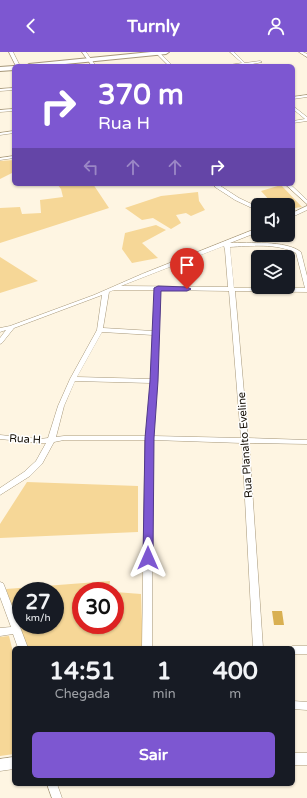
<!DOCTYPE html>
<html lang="pt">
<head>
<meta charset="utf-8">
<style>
	:root { --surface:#171b24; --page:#242831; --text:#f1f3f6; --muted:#9ea1a6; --accent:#7d57d1 }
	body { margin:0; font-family:"Varela Round",sans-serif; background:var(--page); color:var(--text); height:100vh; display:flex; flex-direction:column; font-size:15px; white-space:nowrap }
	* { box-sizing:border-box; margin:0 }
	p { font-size:13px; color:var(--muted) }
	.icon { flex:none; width:22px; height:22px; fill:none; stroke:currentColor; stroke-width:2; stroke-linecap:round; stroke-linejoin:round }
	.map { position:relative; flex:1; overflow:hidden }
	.details { position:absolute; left:12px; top:594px; width:283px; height:140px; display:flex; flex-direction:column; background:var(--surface); border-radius:6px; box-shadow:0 1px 3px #0004 }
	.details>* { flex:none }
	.banner { position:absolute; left:12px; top:12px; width:283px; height:122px; border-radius:6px; box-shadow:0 1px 3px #0004; background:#7d57d1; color:#fff; overflow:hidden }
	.tools { position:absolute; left:251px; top:146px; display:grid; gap:8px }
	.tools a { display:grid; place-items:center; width:44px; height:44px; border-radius:6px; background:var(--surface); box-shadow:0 1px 3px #0004; font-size:20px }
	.speed { position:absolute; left:12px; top:530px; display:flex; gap:8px; font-size:20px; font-weight:700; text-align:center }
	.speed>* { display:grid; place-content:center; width:52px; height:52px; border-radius:50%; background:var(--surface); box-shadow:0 1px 3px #0004; line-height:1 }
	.speed small { font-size:10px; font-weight:400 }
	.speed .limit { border:6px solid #d22; background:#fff; color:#111 }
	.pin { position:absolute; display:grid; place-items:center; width:34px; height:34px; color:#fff; margin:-41px -17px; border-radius:50% 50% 50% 0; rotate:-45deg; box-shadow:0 0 4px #0007 }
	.pin .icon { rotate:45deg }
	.me { position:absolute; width:44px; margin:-22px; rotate:0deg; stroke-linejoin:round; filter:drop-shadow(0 0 3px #0008) }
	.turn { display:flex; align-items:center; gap:14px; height:84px; padding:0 20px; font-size:18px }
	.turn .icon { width:52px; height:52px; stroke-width:2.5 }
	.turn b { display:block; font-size:28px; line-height:34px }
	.lanes { display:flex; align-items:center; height:38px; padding:0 20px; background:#0003; justify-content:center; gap:20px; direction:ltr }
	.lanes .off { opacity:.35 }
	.eta { display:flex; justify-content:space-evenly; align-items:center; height:68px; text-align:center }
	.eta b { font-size:24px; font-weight:700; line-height:28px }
	.primary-button { display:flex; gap:8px; margin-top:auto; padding:8px 20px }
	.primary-button a { flex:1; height:46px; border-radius:6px; background:var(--accent); color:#fff; font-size:16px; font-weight:700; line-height:46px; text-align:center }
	header { display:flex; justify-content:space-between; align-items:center; height:52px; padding:0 20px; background:var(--accent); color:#fff; font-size:18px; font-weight:700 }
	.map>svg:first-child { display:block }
	.green { fill:#f6d797; fill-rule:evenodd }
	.water { fill:#d9b052 }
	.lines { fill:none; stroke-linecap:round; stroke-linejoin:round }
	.minor-casing { stroke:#a7987a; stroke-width:1 }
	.tertiary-casing { stroke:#a7987a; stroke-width:1 }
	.secondary-casing { stroke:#a7987a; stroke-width:2 }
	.minor { fill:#fff; fill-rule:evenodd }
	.tertiary { fill:#fff; fill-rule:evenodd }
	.secondary { fill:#fff; fill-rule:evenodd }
	.route { fill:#7d57d1; stroke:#513988 }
	.labels { text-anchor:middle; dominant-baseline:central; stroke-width:3; stroke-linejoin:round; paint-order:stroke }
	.street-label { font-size:11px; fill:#150f05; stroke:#fff }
</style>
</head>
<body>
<header><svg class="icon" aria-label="back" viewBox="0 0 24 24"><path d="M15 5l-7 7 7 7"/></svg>Turnly<svg class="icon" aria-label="person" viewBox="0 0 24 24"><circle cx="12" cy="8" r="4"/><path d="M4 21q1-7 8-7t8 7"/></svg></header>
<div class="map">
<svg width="307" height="746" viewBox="0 0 307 746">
	<rect width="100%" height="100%" fill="#fef5e2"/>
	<path class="green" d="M14,108V120L0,127V109Z
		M57,132H93L109,156L0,191V156L20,155L22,162L41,161L40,148L63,145L61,137Z
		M281,133L302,155L288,157V153H280L277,149L271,150L261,139Z
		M198,140L199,149L205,158L191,164L186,161L176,163L181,171L171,177L153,166L142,168L125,156L161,144Z
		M156,173L166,178L142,191L158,206L132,211L122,197L125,181Z
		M0,205L38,229L0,241Z
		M27,430L138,434V480L0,486V472Z
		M110,529L109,539H81V573H115V540L141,542L143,596H27L6,537ZM21,539H55V573H21Z
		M9,584L14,604V702L0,704V585Z"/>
	<path class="water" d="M272,559H282L284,573H274Z"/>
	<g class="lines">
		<defs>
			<path id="minor" d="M9,0H13L20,14H16Z
				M82,0H86L96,14H92Z
				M155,0H159L173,14H169Z
				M230,0H234L245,11L260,9L262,10L248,13L249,14L244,13L223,14L242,11Z
				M299,0H303L307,2V5Z
				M14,36V38L0,39V37Z
				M307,43V45L293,47V45Z
				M293,54L307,65V69L293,71V69L305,67L293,57Z
				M14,57V59L0,60V58Z
				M14,79V81L0,83V81Z
				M14,104V106L0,108V106Z
				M285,132H290L307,148V152Z
				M215,133H219L239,146L258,155V159L235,148L215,135Z
				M307,154V158L288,167V163Z
				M258,176V180L230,191C248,191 286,188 301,200L307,224V240L235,239L248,386L307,388V392L249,391L263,596H253L242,391L153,388L152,596H142L145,388H64L54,390L42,412L30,424L0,443V436L24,420L36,409L46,391H40L0,387V383L40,387L48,386L58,354L70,327L97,278L102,243L14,276L2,291L0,292V286L6,278L0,280V276L10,274L94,243L142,222ZM224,194L225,198L228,235L121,234ZM230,195C250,194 277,191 296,201L305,236H234ZM114,238H155L153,279L103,276L109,240ZM161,238L229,239L241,386L153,384L157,329ZM102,280L153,283L151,327L77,325ZM75,329L151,331L146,384H64L56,385L64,354Z
				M0,530L3,531L4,533L28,596H18L13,582L0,584V576L11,575L0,545Z
				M293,594H307V602H293V596H289Z
				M293,649L307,650V658L293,657Z
				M47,732H57L62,746H52Z"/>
			<path id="tertiary" d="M293,701H307V713H293Z
				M14,705V717L0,719V707Z"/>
			<path id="secondary" d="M151,0H169L166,2L45,14H26L29,12Z
				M14,14V18L0,19V15Z"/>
		</defs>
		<use href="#minor" class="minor-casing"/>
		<use href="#tertiary" class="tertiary-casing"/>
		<use href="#secondary" class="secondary-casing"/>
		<use href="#minor" class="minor"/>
		<use href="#tertiary" class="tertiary"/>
		<use href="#secondary" class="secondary"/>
	</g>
	<path class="route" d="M158,234L187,235L191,237L187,239H161L158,329L154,386L153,506L152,509H144L143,506L145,386L150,329L154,236Z"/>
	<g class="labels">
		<g class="street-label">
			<text transform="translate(25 387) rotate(3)">Rua H</text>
			<text transform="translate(245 393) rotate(-94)">Rua Planalto Eveline</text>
		</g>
	</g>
</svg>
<div class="tools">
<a><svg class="icon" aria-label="sound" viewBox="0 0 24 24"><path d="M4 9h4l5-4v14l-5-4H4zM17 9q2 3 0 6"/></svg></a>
<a><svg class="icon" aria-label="layers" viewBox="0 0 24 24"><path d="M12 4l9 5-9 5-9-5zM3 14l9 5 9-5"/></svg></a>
</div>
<div class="speed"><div>27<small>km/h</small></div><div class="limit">30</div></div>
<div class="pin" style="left:187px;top:237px;background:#d93025"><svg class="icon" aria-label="arrive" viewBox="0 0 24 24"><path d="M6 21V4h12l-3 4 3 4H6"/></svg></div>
<svg class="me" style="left:148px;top:506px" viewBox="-20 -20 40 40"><path d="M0-17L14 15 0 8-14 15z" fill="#7d57d1" stroke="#fff" stroke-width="4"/></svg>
<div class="banner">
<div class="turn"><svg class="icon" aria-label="right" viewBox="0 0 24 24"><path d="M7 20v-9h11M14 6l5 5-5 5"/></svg><div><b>370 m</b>Rua H</div></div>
<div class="lanes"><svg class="icon off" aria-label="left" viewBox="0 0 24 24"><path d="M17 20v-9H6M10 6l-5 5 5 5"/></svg><svg class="icon off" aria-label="ahead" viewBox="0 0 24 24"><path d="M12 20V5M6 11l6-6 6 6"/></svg><svg class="icon off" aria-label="ahead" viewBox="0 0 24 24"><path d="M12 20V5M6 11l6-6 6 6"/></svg><svg class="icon" aria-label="right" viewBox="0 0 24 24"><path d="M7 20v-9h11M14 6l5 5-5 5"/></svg></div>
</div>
<section class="details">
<div class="eta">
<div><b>14:51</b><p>Chegada</p></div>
<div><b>1</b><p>min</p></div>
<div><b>400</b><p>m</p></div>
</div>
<div class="primary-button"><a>Sair</a></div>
</section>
</div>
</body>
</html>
